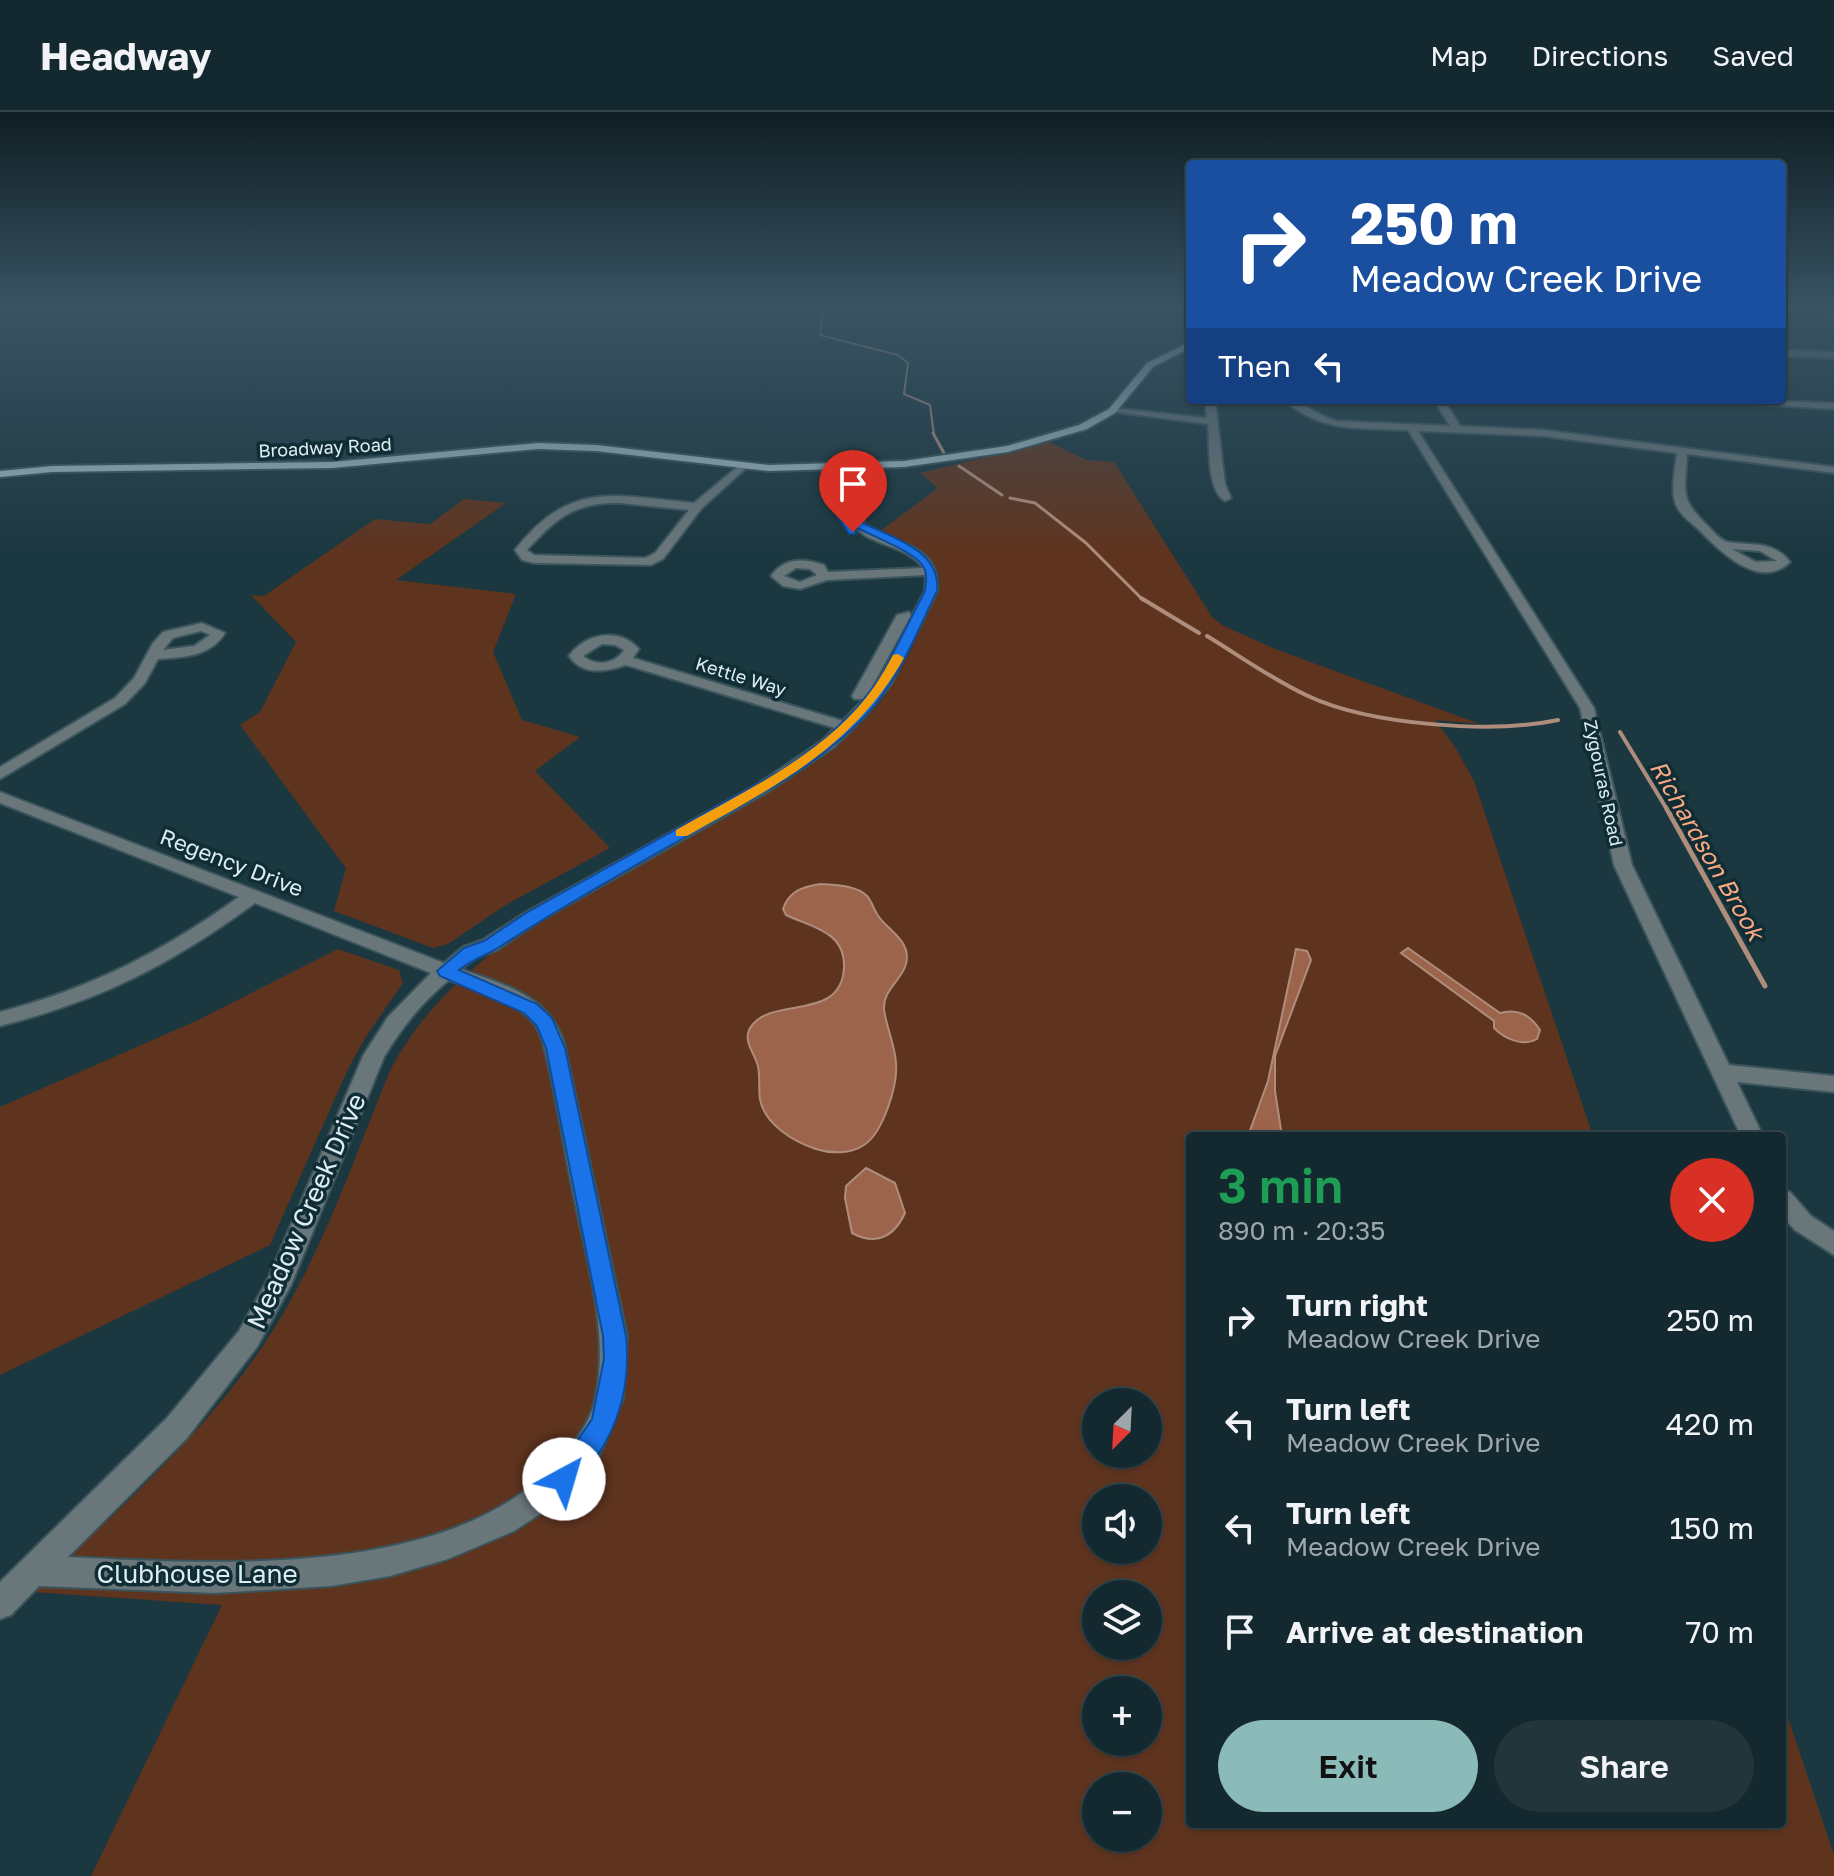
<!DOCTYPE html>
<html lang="en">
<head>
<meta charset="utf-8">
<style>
	:root { --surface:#14292f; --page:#21353b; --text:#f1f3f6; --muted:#9da6aa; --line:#33454b; --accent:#8bbbb9 }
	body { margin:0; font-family:"Golos Text",sans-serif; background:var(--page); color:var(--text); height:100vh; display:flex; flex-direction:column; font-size:30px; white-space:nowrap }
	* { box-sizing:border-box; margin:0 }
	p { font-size:26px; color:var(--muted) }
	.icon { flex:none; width:44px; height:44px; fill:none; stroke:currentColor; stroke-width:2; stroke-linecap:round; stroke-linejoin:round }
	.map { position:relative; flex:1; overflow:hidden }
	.panel { position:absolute; left:1186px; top:1020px; width:600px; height:696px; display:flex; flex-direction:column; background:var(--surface); border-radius:8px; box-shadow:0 2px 6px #0004,0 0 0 2px var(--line) }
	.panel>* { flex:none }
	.banner { position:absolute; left:1186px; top:48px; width:600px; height:244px; border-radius:8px; box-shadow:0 2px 6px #0004,0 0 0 2px var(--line); background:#1a4fa0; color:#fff; overflow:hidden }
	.needle { width:52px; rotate:204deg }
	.fabs { position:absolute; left:1082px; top:1276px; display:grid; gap:16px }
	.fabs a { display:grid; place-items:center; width:80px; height:80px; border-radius:50%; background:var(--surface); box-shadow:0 2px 6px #0004,0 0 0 2px var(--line); font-size:40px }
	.pin { position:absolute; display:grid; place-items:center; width:68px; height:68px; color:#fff; margin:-82px -34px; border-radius:50% 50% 50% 0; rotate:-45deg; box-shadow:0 0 8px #0007 }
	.pin .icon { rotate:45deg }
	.me { position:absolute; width:88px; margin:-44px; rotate:39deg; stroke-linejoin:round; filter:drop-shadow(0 0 6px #0008) }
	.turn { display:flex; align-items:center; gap:28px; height:168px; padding:0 32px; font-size:36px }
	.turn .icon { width:104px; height:104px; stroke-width:2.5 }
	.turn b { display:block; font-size:56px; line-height:68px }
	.then { display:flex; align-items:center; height:76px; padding:0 32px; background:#0003; gap:16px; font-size:30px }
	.round { display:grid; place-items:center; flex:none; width:84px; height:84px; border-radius:42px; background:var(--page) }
	.head { display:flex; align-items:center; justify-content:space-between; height:136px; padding:0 32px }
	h1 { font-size:48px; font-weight:600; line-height:60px; color:#1e9e55 }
	.primary-button { display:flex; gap:16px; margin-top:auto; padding:16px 32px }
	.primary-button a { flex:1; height:92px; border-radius:48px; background:var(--accent); color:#111; font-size:32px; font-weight:600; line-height:92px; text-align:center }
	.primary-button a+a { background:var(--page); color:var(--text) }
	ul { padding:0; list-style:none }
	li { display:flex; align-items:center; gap:24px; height:104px; padding:0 32px }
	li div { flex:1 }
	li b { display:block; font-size:30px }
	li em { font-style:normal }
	header { display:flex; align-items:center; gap:48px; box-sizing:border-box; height:112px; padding:0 40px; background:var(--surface); border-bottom:2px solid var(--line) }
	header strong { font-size:38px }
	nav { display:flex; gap:44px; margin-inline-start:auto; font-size:28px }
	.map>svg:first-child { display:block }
	.green { fill:#5f341f; fill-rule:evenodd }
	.water { fill:#9b644b; stroke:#af8d7d; stroke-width:2 }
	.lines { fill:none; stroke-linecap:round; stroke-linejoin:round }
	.stream-far3 { stroke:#af8d7d; stroke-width:2 }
	.stream-far2 { stroke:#af8d7d; stroke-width:3 }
	.stream-far1 { stroke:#af8d7d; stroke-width:4 }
	.stream { stroke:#af8d7d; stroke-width:5 }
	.minor-casing { stroke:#3a545c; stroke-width:4 }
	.major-casing { stroke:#3a545c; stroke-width:4 }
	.minor { fill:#69767a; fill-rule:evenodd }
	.major { fill:#9db8c0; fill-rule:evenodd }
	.route { fill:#1a73e8; stroke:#114b97; stroke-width:2; fill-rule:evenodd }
	.slow { fill:#f59e0b }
	.labels { text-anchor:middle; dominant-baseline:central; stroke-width:7; stroke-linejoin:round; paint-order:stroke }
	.far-street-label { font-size:18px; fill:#ddedf2; stroke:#102d35 }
	.street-label { font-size:22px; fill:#ddedf2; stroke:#102d35 }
	.water-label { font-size:24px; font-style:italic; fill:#faa882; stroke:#102d35 }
	.near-street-label { font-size:26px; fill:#ddedf2; stroke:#102d35 }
</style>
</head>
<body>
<header>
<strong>Headway</strong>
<nav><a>Map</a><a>Directions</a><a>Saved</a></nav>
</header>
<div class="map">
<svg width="1834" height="1764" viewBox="0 0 1834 1764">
	<rect width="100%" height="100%" fill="#1b373f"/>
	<path class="green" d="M1049,330L1086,348L1114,350L1212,505L1222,513L1275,537L1480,612L1435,608L1455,635L1474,669L1593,1024H1190V1712H1782V1588L1834,1743V1764H91L222,1493L33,1480C115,1400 205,1323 268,1226C321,1145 353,1049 389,961C453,832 612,767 731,701C783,671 837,640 877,594C905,560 920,515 939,476C944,442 905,432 879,420L938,376L920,361ZM1096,1290H1148V1342H1096ZM1096,1386H1148V1438H1096ZM1096,1482H1148V1534H1096ZM1096,1578H1148V1630H1096ZM1096,1674H1148V1726H1096Z
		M464,387L506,391L396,468L516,482L493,540L522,608L580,625L535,659L610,736L504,794L448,832L433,836L334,799L346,756L240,613L260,600L296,530L251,483L264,484L375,407L430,412Z
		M338,837L399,858L403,871L367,923L348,957L270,1133L0,1263V995L198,908Z"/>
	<path class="water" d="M820,772C834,773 856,773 867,784C872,789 874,799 879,805C890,820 914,831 905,855C899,870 883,879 884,897C886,915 895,932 896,951C898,973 883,1021 864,1033C851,1042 831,1042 816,1037C794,1030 764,1012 760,987C758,975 761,962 757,951C752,937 741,926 753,912C776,885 842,909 844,855C845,819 811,815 786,803L783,797C789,779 802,775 820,772Z
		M1408,836L1500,901C1518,896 1530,903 1540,918L1537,927C1523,935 1505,927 1494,916V909L1401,841Z
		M1296,837L1307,839L1311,848L1275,944V979L1282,1024H1248L1268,969Z
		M866,1056L895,1071L905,1101C894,1125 876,1134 852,1121L845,1086L846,1074Z"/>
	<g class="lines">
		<path class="stream-far3" d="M811,194L823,198L820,223L898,243L908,251L904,282L930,293L934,323"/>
		<path class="stream-far2" d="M933,321L945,343
			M959,354L1002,383
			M1010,386L1035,391L1086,431L1143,488"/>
		<path class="stream-far1" d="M1141,486L1199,521
			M1207,524C1240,544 1273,568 1308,584C1370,613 1492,622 1558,608
			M1620,620L1668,699"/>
		<path class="stream" d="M1667,697L1765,874"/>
		<defs>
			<path id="minor" d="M1811,194H1820L1834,204V210Z
				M1782,238L1834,240V246L1782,244Z
				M1205,288H1215L1225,372L1231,386L1225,389C1206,378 1210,333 1208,312L1107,299L1112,296L1207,306Z
				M1284,288C1304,288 1318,305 1337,309L1450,314L1434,288H1444L1460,314L1543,318L1834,355V361L1687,342C1685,382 1679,386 1709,415C1714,420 1720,428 1728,430C1752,434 1773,428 1790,450C1760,479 1721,440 1700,419C1693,412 1683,405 1678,397C1669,382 1675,358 1677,341L1543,324L1418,319L1594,596L1632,753L1729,953L1834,964V980L1737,970L1763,1024H1741L1614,753L1580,596L1408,318C1361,316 1321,321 1284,288ZM1732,437L1760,439L1777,449L1756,450Z
				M1732,288L1834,291V297L1737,291Z
				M742,351L747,354L746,356L701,397L663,447L651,453L534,451L522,448L515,438C570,367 616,384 694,391ZM620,391L689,398L655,441L645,446L534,443L527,438C557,405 575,390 620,391Z
				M852,353L857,356L856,379L862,384L860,401L865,412C896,435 941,431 937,479L891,572L866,603L834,635L767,680L539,809L497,838L477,845L461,857C504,873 549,883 564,931L627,1224L623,1286L598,1347L561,1388L514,1419L448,1447L390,1464L331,1474L215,1481L39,1474L11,1503L0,1507V1470L167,1306L239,1219L268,1167L363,944L388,905L431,861L255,791C170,853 102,888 0,914V900C92,876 162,840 239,785L0,691V680L444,851L463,835L483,828L525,801L755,674L822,629L835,616L626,553C605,560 583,564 569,544C585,521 619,515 639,537L633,546L843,609L864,587H854L852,584L897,503L909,500L911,503L867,584L877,571L925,479L926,463L827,468L800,477L783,474L771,464C784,445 804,446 824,453L828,460L923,456C902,425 840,437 850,385L844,381L847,356ZM796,456L810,457L817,463L800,470L784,464ZM602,532L615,533L624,538C615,552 596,555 583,544ZM449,868C482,880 530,890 542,927C555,975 562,1026 572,1075C585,1142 609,1215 596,1283C592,1309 574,1331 557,1350C449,1468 214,1452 68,1445L187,1326L257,1235L291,1173L384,945C402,915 422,890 449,868Z
				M202,511L225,521C210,545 184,545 158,547L145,571L125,592L0,667V655L115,586L134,566L153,531L163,520ZM201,519L210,523L194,534L163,538L173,526Z
				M1782,1077L1790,1080L1811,1104L1834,1119V1143L1795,1118L1782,1104Z"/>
			<path id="major" d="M1190,230V236L1153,255L1115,301L1087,317L1008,340L904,355L769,359L596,339L538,337L332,356L52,360L0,365V359L52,354L332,350L538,331L596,333L769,353L904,349L1007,334L1079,313L1109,297L1147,251Z"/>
		</defs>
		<use href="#minor" class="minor-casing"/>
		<use href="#major" class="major-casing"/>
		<use href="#minor" class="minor"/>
		<use href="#major" class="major"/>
	</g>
	<linearGradient id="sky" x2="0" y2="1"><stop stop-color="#0f1e23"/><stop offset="0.44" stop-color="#395363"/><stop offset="1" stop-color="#395363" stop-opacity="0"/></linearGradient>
	<rect width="1834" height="441" fill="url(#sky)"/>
	<path class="route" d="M850,378L861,384L859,401L863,411C893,426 941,438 937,479C916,522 898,570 864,605C820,651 765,680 710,711C640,751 569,790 501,834C487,843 473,847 459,858L537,892L552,906L565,936L626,1224C631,1274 618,1320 586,1359C579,1368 574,1375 564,1380L555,1376L551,1367L592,1307L604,1247L603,1224L546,936L537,914L524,901L440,864L437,859L464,836L484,829L526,801L782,658L823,629L856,597L881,565L925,479C926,470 928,462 923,454C914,440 871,423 855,415L856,422H849L836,402L837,385ZM849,385L848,401L853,412L846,402Z"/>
	<path class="slow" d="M898,542L904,546C853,636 774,675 687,724H676V718C745,679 828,641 874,575C881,565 887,554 893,543Z"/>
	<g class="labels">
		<g class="far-street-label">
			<text transform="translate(325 335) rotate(-3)">Broadway Road</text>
			<text transform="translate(741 564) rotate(17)">Kettle Way</text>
			<text transform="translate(1604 671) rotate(78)">Zygouras Road</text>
		</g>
		<g class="street-label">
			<text transform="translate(232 750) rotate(21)">Regency Drive</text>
		</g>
		<g class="water-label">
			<text transform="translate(1708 738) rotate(60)">Richardson Brook</text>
		</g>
		<g class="near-street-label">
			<text transform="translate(306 1099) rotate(-66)">Meadow Creek Drive</text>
			<text x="197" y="1461">Clubhouse Lane</text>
		</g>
	</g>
</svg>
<div class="fabs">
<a><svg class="needle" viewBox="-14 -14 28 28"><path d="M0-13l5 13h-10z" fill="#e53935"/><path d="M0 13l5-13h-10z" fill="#9da6aa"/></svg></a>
<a><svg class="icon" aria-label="sound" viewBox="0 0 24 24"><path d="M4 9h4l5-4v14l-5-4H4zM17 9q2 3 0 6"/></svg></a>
<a><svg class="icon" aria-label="layers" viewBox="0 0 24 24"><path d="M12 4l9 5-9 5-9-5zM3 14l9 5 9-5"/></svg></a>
<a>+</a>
<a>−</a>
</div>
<div class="pin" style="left:853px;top:420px;background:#d93025"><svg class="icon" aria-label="arrive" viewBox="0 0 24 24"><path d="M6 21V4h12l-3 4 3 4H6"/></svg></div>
<svg class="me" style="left:564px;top:1367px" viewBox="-20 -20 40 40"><circle r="19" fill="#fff"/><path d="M0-13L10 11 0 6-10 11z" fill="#1a73e8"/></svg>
<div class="banner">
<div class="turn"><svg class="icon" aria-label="right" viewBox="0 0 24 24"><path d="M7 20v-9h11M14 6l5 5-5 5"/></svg><div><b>250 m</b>Meadow Creek Drive</div></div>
<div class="then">Then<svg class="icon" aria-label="left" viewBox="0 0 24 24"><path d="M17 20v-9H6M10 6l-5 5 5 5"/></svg></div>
</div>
<section class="panel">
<div class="head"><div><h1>3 min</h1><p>890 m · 20:35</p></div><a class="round" style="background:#d93025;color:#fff"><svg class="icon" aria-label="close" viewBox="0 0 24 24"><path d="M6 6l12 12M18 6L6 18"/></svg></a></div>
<ul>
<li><svg class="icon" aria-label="right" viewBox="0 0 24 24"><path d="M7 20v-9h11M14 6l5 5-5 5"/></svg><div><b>Turn right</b><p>Meadow Creek Drive</p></div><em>250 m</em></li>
<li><svg class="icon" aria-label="left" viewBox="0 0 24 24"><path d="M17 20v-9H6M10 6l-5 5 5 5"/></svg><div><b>Turn left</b><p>Meadow Creek Drive</p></div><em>420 m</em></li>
<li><svg class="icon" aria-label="left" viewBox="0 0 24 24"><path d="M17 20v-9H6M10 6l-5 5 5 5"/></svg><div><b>Turn left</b><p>Meadow Creek Drive</p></div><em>150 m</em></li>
<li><svg class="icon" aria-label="arrive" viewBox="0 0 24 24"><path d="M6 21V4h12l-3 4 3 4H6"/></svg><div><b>Arrive at destination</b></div><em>70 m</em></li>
</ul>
<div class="primary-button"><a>Exit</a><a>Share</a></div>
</section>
</div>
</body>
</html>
